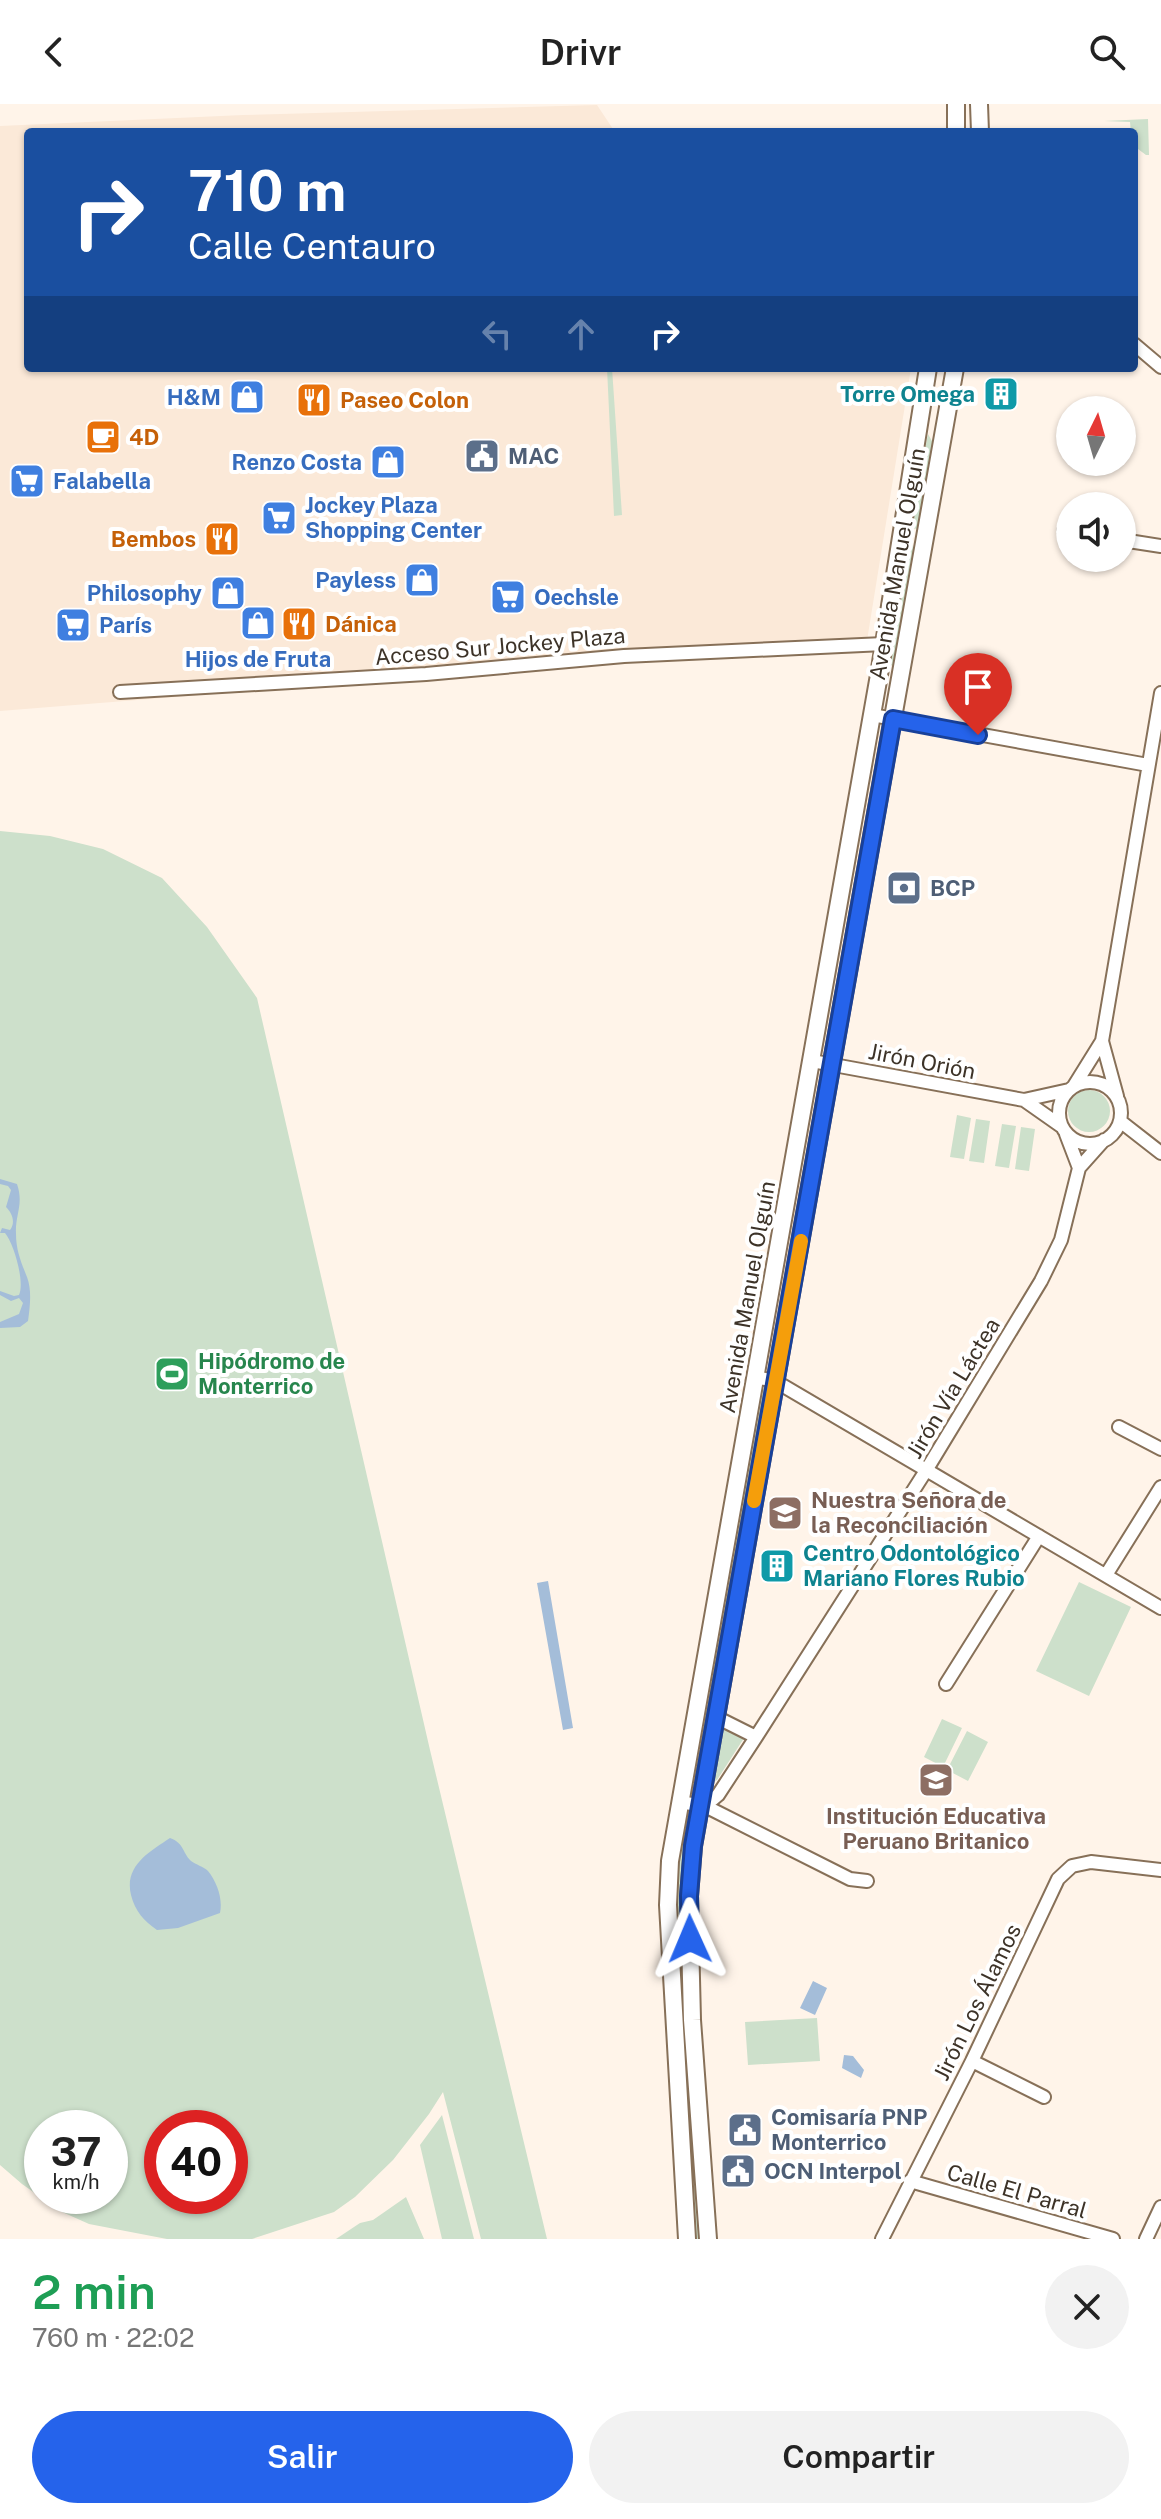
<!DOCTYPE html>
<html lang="es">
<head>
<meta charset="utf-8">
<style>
	:root { --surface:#fff; --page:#f2f2f2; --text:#222; --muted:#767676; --accent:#2563eb }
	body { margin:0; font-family:"Public Sans",sans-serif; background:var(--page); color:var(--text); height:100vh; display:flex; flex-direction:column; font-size:30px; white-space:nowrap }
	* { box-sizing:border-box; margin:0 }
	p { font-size:26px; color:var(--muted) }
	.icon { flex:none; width:44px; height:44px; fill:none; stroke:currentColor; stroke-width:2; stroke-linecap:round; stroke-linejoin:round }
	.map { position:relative; height:2135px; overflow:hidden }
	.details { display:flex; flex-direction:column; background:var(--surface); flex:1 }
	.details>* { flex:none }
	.hud { position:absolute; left:24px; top:24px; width:1114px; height:244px; border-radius:8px; box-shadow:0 2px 6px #0004; background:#1a4fa0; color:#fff; overflow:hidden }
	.needle { width:52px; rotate:5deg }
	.tools { position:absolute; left:1056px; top:292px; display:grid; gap:16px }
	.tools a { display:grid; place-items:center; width:80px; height:80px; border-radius:50%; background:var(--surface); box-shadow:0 2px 6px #0004; font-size:40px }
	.speed { position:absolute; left:24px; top:2006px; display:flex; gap:16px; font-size:40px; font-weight:700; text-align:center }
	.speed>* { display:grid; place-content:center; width:104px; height:104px; border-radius:50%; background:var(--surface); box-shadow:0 2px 6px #0004; line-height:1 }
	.speed small { font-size:20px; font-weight:400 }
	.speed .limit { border:12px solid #d22; background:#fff; color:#111 }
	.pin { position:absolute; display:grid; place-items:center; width:68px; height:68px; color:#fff; margin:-82px -34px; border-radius:50% 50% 50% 0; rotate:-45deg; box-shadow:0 0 8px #0007 }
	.pin .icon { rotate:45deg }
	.me { position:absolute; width:88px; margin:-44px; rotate:359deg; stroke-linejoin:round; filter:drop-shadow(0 0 6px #0008) }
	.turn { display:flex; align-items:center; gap:28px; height:168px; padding:0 32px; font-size:36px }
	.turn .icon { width:104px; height:104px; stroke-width:2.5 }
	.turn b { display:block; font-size:56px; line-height:68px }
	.lanes { display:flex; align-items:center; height:76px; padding:0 32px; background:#0003; justify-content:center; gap:40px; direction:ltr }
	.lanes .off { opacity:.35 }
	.round { display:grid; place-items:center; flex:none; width:84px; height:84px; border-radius:42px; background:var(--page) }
	.overview { display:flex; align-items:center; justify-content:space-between; height:136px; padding:0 32px }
	h1 { font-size:48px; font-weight:600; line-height:60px; color:#1e9e55 }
	.primary-button { display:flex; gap:16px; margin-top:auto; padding:16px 32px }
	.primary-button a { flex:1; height:92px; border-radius:48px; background:var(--accent); color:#fff; font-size:32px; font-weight:600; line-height:92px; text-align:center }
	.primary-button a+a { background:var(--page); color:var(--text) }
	header { display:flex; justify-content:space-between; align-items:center; height:104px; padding:0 32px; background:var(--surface); font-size:36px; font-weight:600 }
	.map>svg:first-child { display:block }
	.commercial { fill:#fbe9d8 }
	.green { fill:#cde0cb; fill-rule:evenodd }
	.water { fill:#a4bdd9 }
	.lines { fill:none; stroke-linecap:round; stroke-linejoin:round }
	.minor-casing { stroke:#877058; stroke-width:16 }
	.tertiary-casing { stroke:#877058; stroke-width:20 }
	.minor { stroke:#fff; stroke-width:12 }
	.tertiary { stroke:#fff; stroke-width:16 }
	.route-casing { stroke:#184099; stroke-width:20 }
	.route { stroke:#2563eb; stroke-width:14 }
	.slow { stroke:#f59e0b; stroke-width:14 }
	.labels { text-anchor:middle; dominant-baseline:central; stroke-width:8; stroke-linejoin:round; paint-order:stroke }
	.culture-label { font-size:22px; font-weight:bold; fill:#0d838f; stroke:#fff; text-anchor:end }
	.shop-label { font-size:22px; font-weight:bold; fill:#366cbe; stroke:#fff; text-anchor:end }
	.food-label { font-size:22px; font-weight:bold; fill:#c56008; stroke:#fff; text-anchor:start }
	.service-label { font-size:22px; font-weight:bold; fill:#4e5e75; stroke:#fff; text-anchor:start }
	.street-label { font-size:22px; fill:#3d3328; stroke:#fff }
	.leisure-label { font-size:22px; font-weight:bold; fill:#27864d; stroke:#fff; text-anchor:start }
	.education-label { font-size:22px; font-weight:bold; fill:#785e54; stroke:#fff; text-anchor:start }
</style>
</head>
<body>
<header><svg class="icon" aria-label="back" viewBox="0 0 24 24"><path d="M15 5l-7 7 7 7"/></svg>Drivr<svg class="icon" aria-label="search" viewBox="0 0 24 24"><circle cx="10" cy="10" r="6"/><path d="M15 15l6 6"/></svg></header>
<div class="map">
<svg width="1161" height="2135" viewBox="0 0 1161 2135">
	<rect width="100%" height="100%" fill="#fff4e9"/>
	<path class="commercial" d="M597,1L615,28H28V264H911L865,549L637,556L0,607V22L243,11Z"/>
	<path class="green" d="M1148,15L1149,51H1146L1134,42V28H1131L1130,18L1104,17Z
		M607,264H612L622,411L614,412Z
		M928,330L933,339L918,425L910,424Z
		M909,434L913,443L914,454L895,562L885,560Z
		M0,727L50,732L103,745L162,774L207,823L257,894L430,1646L547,2135H481L443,1988L429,2010L393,2056L355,2093L334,2108L252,2135H167L89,2120L60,2107L22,2080L0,2061ZM42,2024H110V2092H42ZM162,2024H230V2092H162Z
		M1068 1007a21 21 0 1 1 42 0a21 21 0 1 1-42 0Z
		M957,1011L971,1014L964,1055L950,1053Z
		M976,1015L990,1017L984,1059L969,1057Z
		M1002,1020L1016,1022L1009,1064L995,1062Z
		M1021,1023L1035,1025L1029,1067L1015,1065Z
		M757,1282L769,1286L699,1675L690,1673Z
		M1079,1478L1131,1503L1089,1592L1036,1567Z
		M942,1615L962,1624L943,1663L924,1653Z
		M722,1623L744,1634L717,1676L713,1678Z
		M967,1627L988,1638L968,1677L947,1666Z
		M684,1708L688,1709L692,1717L685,1906L678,1907L672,1797Z
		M817,1914L820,1957L748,1961L745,1918Z
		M688,1924L702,2135H691L678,1925Z
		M442,2011L474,2135H442L420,2041Z
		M406,2093L424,2135H336L360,2119L373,2116Z"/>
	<path class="water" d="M0,1075L17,1080C24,1101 15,1110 16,1130C16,1146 21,1158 27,1173C32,1186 30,1203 28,1217L20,1223L0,1224V1218L19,1210L23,1199L19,1194L11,1197L0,1191V1187L14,1192L19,1191C25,1178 14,1140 5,1129H0L2,1124L10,1126C16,1118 12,1109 6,1103L11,1086L8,1082L0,1080Z
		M548,1477L573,1624L563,1626L537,1479Z
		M170,1734C184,1739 182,1748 191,1757C196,1761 203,1762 208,1767C217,1778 223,1795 220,1809L178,1824L157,1826C144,1817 135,1807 131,1791C124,1762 149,1748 170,1734Z
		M813,1877L827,1884L815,1911L800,1904Z
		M844,1951L853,1952L864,1966L861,1974L842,1964Z"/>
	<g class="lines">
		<defs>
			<path id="minor" d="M1134,240L1161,263
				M1064,427L1070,428
				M1122,436L1161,442
				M120,588L426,570L624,552L884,540
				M872,611L1148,661
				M1102,937L1117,992
				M812,957L1024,996L1069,986
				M1059 1009a31 31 0 1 1 62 0a31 31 0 1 1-62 0Z
				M1074,982L1102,937L1161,589
				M1024,996L1061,1022
				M1120,1017L1161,1049
				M1066,1030L1079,1064
				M755,1273L775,1277L1161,1504
				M1119,1323L1161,1345
				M1106,1471L1161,1383
				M946,1580L1039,1432
				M716,1613L756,1633
				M679,1698L705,1702L718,1691L756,1633L927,1365L1041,1177L1061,1136L1079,1064L1104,1036
				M705,1702L850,1775L867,1777
				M972,1957L1044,1993
				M910,2077L1113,2135
				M882,2135L972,1957L1058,1775L1072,1762L1091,1758L1161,1766
				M1146,2135L1161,2103"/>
			<path id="tertiary" d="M956,0V28
				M979,0L980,28
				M687,2135L668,1801L670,1757L879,571L928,264
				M708,2135L692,1916L689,1792L693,1742L955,264"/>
		</defs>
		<use href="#minor" class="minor-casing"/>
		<use href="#tertiary" class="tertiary-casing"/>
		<use href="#minor" class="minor"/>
		<use href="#tertiary" class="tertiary"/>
	</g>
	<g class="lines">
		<defs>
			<path id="route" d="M690,1835L689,1792L693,1742L893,615L978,631"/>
		</defs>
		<use href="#route" class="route-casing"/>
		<use href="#route" class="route"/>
		<path class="slow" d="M754,1397L801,1137"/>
	</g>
	<defs>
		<symbol id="building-square" viewBox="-11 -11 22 22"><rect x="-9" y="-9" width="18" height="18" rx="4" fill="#0f9aa8" stroke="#fff"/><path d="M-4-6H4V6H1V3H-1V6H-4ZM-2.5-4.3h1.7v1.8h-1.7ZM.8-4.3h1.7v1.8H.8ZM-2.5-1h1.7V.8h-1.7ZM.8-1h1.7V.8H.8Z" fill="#fff"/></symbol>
		<symbol id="shop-square" viewBox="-11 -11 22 22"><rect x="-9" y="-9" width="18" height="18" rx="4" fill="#3f7fe0" stroke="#fff"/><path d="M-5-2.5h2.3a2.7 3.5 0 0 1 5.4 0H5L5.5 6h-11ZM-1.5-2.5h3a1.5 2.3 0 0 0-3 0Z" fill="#fff"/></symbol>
		<symbol id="restaurant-square" viewBox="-11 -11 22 22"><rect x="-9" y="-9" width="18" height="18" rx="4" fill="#e8710a" stroke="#fff"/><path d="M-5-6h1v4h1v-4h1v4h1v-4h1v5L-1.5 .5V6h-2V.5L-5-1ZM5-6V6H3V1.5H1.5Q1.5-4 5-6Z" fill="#fff"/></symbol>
		<symbol id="cafe-square" viewBox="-11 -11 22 22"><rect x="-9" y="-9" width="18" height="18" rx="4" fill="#e8710a" stroke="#fff"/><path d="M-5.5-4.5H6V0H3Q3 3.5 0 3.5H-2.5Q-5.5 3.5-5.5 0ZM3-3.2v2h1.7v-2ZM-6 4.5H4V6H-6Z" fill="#fff"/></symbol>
		<symbol id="civic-square" viewBox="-11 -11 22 22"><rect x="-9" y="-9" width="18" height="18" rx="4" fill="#5c6f8a" stroke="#fff"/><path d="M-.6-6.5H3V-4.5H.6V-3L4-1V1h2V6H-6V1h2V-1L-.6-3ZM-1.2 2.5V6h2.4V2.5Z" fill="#fff"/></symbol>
		<symbol id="supermarket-square" viewBox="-11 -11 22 22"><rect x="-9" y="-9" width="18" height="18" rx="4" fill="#3f7fe0" stroke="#fff"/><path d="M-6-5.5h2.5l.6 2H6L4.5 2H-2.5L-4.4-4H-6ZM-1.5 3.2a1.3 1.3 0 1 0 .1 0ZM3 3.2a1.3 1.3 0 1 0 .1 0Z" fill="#fff"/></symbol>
		<symbol id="bank-square" viewBox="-11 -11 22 22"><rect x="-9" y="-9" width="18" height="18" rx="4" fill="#5c6f8a" stroke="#fff"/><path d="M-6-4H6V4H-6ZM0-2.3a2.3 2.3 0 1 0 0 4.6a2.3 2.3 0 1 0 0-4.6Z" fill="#fff"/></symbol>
		<symbol id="stadium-square" viewBox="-11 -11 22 22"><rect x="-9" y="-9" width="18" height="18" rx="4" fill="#2e9e5b" stroke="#fff"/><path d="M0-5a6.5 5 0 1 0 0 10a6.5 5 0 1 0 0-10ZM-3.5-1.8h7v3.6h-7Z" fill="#fff"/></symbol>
		<symbol id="school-square" viewBox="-11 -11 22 22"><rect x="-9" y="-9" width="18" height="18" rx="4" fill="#8d6e63" stroke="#fff"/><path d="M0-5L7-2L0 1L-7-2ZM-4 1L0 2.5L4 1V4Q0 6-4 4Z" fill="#fff"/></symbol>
	</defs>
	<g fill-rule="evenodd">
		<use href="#building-square" x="981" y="270" width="40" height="40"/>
		<use href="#shop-square" x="227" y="273" width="40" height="40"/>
		<use href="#restaurant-square" x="294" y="276" width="40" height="40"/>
		<use href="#cafe-square" x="83" y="313" width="40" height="40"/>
		<use href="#civic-square" x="462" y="332" width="40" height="40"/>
		<use href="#shop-square" x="368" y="338" width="40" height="40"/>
		<use href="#supermarket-square" x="7" y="357" width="40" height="40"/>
		<use href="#supermarket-square" x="259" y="394" width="40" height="40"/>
		<use href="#restaurant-square" x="202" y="415" width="40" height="40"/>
		<use href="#shop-square" x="402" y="456" width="40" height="40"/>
		<use href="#shop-square" x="208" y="469" width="40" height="40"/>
		<use href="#supermarket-square" x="488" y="473" width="40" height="40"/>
		<use href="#shop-square" x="238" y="499" width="40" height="40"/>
		<use href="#restaurant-square" x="279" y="500" width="40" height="40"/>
		<use href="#supermarket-square" x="53" y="501" width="40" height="40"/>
		<use href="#bank-square" x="884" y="764" width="40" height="40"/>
		<use href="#stadium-square" x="152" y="1250" width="40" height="40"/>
		<use href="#school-square" x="765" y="1389" width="40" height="40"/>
		<use href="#building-square" x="757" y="1442" width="40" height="40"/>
		<use href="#school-square" x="916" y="1656" width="40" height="40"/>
		<use href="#civic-square" x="725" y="2006" width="40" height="40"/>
		<use href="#civic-square" x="718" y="2047" width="40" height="40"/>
	</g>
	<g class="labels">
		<g class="culture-label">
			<text x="975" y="290">Torre Omega</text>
			<text x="803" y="1449" text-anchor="start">Centro Odontológico<tspan x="803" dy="25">Mariano Flores Rubio</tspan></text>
		</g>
		<g class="shop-label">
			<text x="221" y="293">H&amp;M</text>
			<text x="362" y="358">Renzo Costa</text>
			<text x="53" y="377" text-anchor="start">Falabella</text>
			<text x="305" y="401" text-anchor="start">Jockey Plaza<tspan x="305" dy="25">Shopping Center</tspan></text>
			<text x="396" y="476">Payless</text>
			<text x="202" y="489">Philosophy</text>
			<text x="534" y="493" text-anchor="start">Oechsle</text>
			<text x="99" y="521" text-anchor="start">París</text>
			<text x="258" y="555" text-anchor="middle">Hijos de Fruta</text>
		</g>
		<g class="food-label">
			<text x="340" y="296">Paseo Colon</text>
			<text x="129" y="333">4D</text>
			<text x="196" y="435" text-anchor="end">Bembos</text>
			<text x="325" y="520">Dánica</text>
		</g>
		<g class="service-label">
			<text x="508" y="352">MAC</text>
			<text x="930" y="784">BCP</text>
			<text x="771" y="2013">Comisaría PNP<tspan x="771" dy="25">Monterrico</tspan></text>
			<text x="764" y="2067">OCN Interpol</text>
		</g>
		<g class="street-label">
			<text transform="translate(897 460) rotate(-80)">Avenida Manuel Olguín</text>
			<text transform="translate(500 542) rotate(-5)">Acceso Sur Jockey Plaza</text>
			<text transform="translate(922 957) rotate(11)">Jirón Orión</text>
			<text transform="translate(747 1193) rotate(-80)">Avenida Manuel Olguín</text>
			<text transform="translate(953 1284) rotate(-59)">Jirón Vía Láctea</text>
			<text transform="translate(977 1898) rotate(-64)">Jirón Los Álamos</text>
			<text transform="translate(1017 2087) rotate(16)">Calle El Parral</text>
		</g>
		<g class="leisure-label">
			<text x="198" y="1257">Hipódromo de<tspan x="198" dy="25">Monterrico</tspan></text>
		</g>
		<g class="education-label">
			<text x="811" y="1396">Nuestra Señora de<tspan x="811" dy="25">la Reconciliación</tspan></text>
			<text x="936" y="1712" text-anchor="middle">Institución Educativa<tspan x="936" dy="25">Peruano Britanico</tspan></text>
		</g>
	</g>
</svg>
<div class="tools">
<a><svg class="needle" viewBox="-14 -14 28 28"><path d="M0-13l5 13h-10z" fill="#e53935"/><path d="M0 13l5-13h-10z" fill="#767676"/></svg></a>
<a><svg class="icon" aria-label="sound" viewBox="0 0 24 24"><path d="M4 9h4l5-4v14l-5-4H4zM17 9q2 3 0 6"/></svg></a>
</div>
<div class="speed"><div>37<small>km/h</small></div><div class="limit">40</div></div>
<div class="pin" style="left:978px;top:631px;background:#d93025"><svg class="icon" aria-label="arrive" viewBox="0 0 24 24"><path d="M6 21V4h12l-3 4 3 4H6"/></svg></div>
<svg class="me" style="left:690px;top:1835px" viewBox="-20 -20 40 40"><path d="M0-17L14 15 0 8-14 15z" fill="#2563eb" stroke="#fff" stroke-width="4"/></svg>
<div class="hud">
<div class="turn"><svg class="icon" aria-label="right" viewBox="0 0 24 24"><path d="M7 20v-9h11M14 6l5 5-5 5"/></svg><div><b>710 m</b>Calle Centauro</div></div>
<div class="lanes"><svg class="icon off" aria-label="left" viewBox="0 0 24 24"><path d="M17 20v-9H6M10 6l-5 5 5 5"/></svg><svg class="icon off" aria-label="ahead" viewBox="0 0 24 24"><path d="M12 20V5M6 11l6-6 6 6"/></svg><svg class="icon" aria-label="right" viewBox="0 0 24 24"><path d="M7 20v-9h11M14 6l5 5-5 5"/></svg></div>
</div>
</div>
<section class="details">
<div class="overview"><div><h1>2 min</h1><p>760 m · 22:02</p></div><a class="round"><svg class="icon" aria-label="close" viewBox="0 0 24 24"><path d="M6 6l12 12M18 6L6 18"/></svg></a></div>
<div class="primary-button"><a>Salir</a><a>Compartir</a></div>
</section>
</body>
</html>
